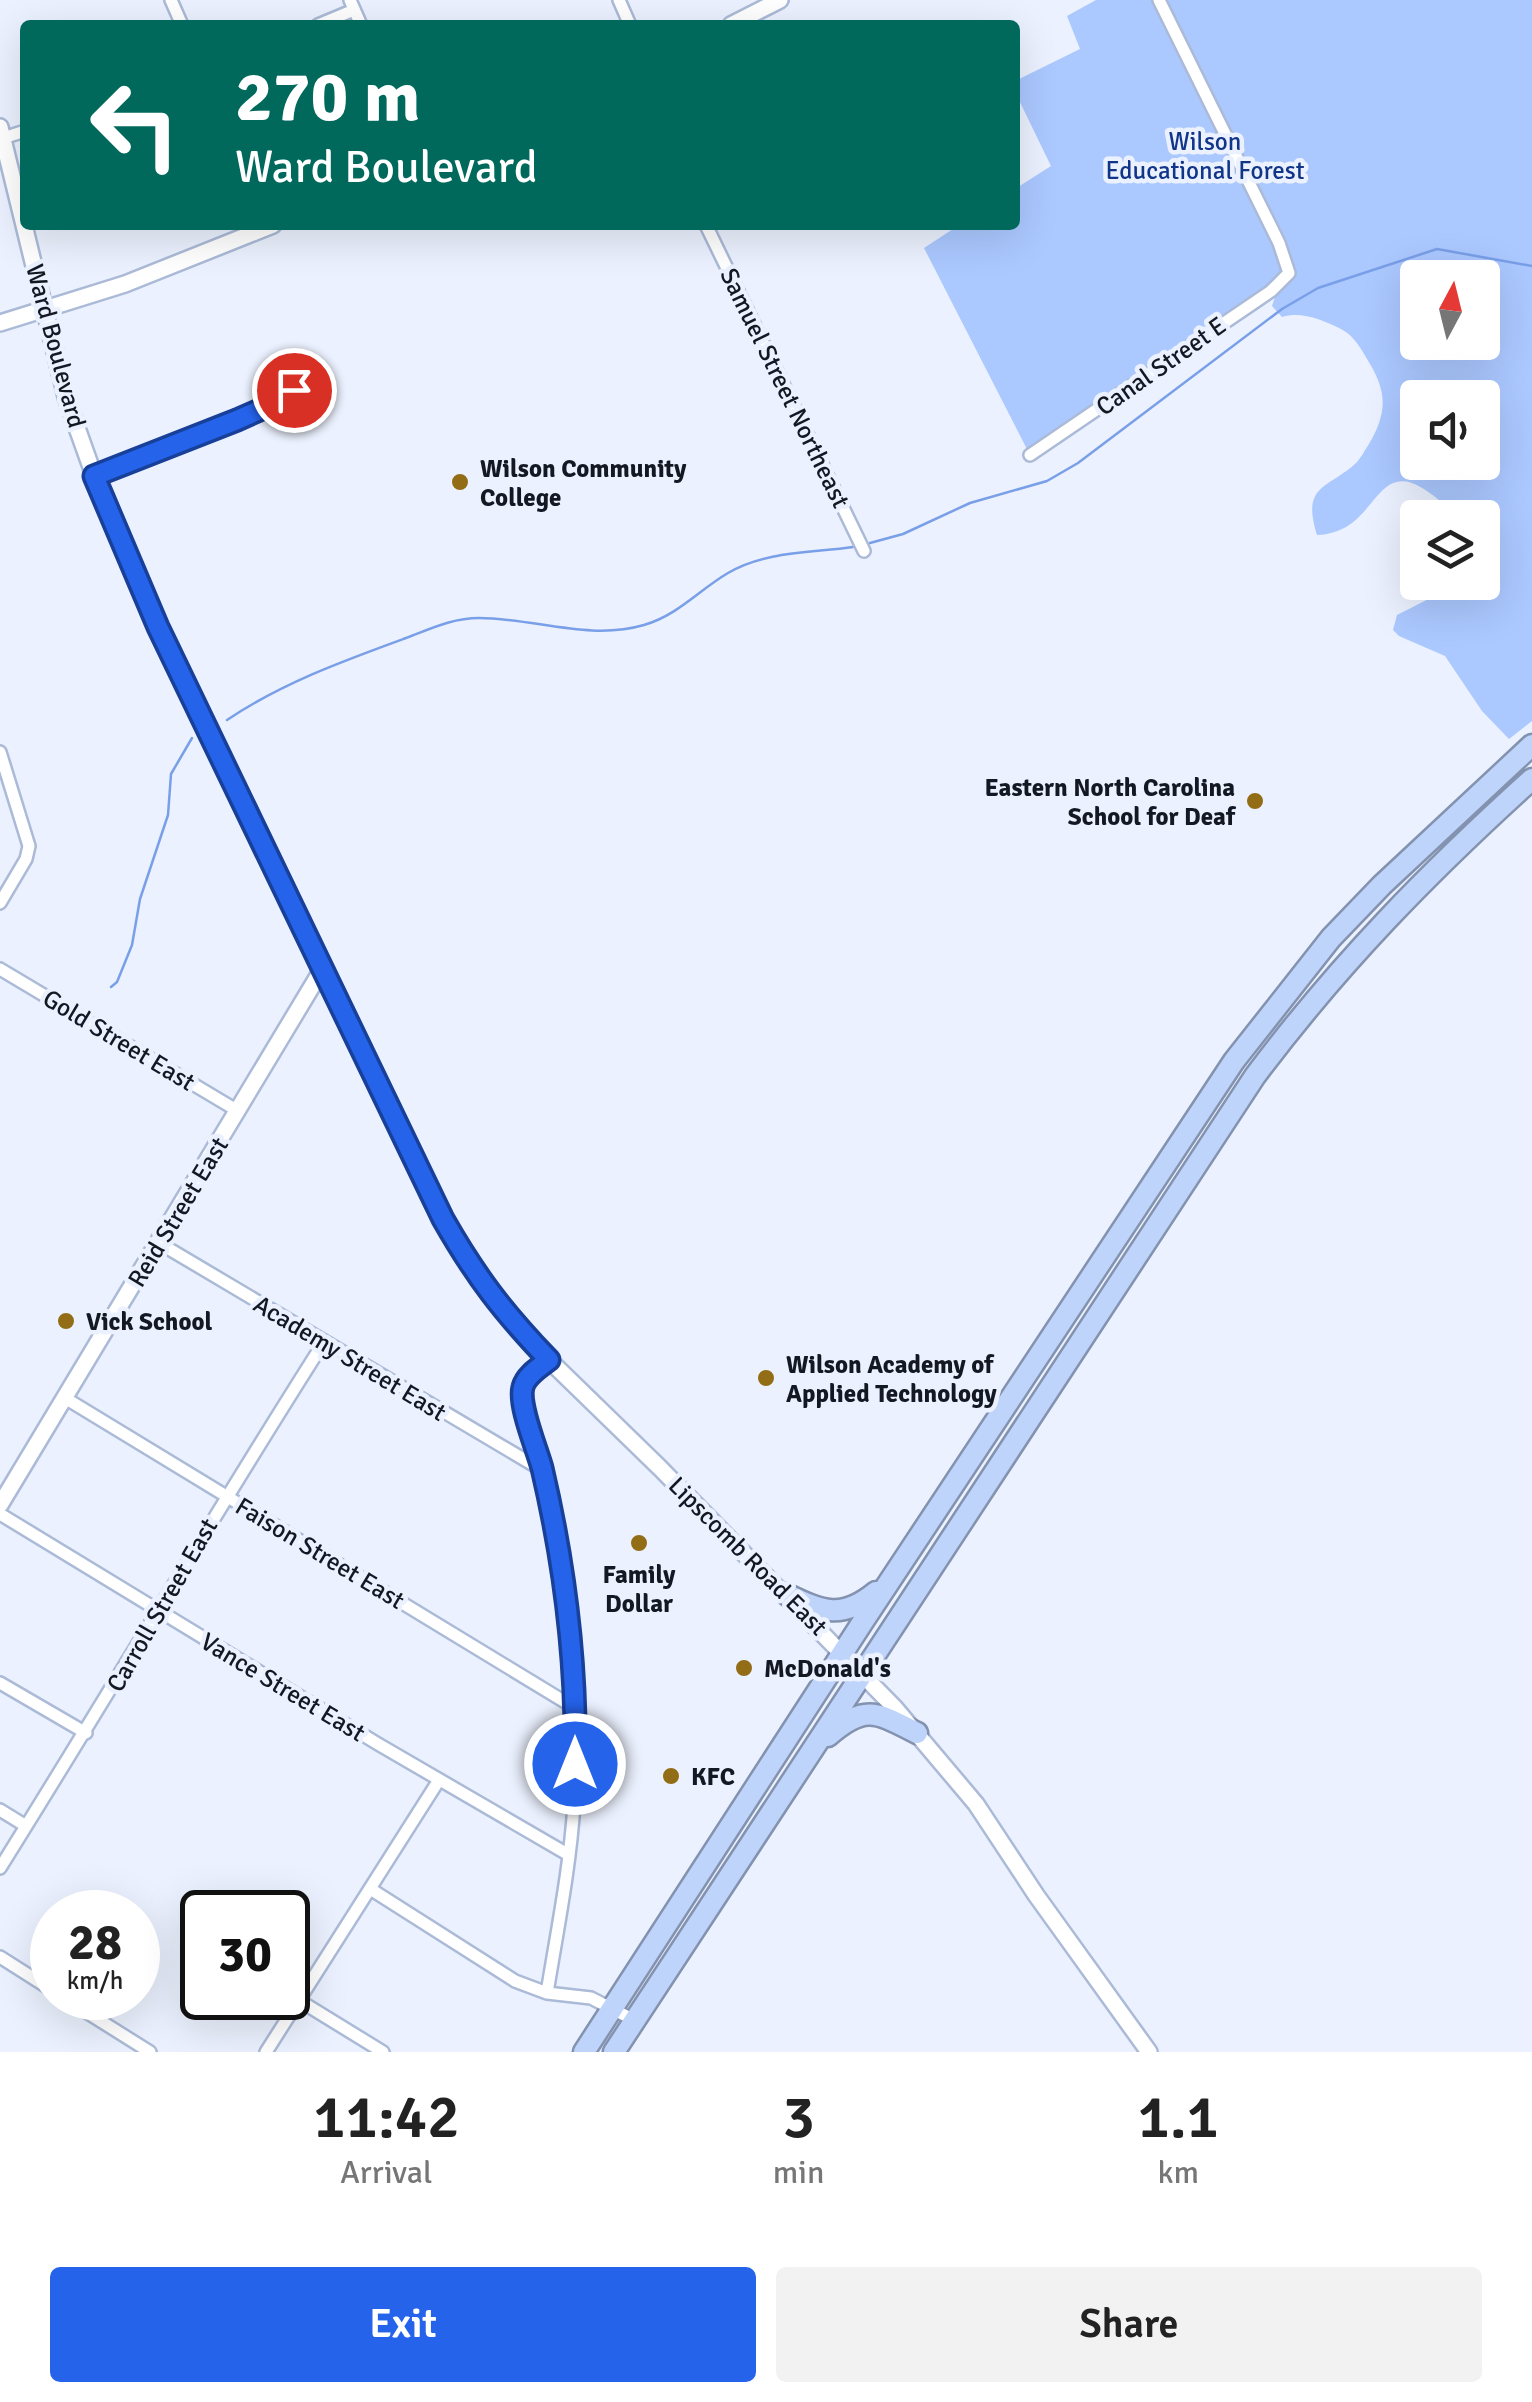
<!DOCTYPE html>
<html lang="en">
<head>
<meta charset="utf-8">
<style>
	:root { --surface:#fff; --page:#f2f2f2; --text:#222; --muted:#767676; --accent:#2563eb }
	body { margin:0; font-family:Signika,sans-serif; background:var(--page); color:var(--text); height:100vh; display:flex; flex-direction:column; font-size:38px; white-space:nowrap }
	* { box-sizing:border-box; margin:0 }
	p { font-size:32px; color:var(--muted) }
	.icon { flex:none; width:55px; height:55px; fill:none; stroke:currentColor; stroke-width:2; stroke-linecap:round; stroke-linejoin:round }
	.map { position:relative; height:2052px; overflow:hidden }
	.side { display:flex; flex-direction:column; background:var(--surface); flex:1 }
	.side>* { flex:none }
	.top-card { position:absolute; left:20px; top:20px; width:1000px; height:210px; border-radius:10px; box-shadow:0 10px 40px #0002; background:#00695c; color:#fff; overflow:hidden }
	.needle { width:65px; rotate:7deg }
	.controls { position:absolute; left:1400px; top:260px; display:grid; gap:20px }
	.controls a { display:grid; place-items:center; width:100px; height:100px; border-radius:10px; background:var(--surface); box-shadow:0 10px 40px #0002; font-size:50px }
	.speed { position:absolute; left:30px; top:1890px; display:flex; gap:20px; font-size:50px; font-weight:700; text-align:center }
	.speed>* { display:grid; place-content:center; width:130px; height:130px; border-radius:50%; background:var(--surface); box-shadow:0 10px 40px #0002; line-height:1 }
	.speed small { font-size:25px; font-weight:400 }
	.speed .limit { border:5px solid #111; border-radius:15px; background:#fff; color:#111 }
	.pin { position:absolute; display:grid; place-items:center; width:85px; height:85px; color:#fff; margin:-42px; border:5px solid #fff; border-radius:50%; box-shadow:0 2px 10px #0007 }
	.me { position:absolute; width:110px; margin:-55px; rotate:0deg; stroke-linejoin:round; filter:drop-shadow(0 0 8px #0008) }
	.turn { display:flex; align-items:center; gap:35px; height:210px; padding:0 50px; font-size:45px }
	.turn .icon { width:130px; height:130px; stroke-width:2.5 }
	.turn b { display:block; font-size:70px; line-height:85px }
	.eta { display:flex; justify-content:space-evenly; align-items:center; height:170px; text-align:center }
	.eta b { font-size:60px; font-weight:600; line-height:70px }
	.button { display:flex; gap:20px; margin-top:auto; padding:20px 50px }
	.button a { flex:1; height:115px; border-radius:10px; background:var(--accent); color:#fff; font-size:40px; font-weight:600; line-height:115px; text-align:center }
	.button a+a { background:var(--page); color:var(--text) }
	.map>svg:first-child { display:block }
	.green { fill:#abc8ff; fill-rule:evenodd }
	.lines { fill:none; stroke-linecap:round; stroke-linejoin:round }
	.stream { stroke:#799fe8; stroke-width:2.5 }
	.street-casing { stroke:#abbad7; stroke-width:16 }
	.secondary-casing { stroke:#abbad7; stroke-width:20 }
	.highway-casing { stroke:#8392af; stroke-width:25 }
	.street { stroke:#fff; stroke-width:11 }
	.secondary { stroke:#fff; stroke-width:15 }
	.highway { stroke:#bfd4fb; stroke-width:20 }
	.route-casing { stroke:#184099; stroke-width:25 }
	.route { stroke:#2563eb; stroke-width:18 }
	.poi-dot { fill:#926d15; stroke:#ebf1fe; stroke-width:4 }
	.labels { text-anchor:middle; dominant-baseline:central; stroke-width:9; stroke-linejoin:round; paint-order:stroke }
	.park-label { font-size:25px; fill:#103589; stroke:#ebf1fe }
	.street-label { font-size:25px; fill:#131822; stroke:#ebf1fe }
	.poi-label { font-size:25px; font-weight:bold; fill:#131822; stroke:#ebf1fe; text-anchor:start }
</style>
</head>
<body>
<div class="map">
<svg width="1532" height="2052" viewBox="0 0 1532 2052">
	<rect width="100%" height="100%" fill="#ebf1fe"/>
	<path class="green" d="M1096,0H1532V721L1509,739L1482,711L1445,656L1399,636L1393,630L1397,615L1460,583L1482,582V518L1457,517C1369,428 1389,533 1317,535C1301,484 1328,489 1356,463C1361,458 1365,450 1369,444C1386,415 1388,394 1370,364C1362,351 1355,336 1341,329C1322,320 1302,311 1282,317L1272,306L1276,294L1030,455L924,248L959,225H1015V189L1051,166L1015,92V81L1080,49L1067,16ZM1418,278H1482V342H1418ZM1418,398H1482V462H1418Z"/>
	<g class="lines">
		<path class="stream" d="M870,543L903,534L970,503L1047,481L1078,463L1282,309L1318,288L1437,249L1532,266
			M227,720C282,683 343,661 406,638C430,629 452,618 479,618C534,618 589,641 644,625C678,615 699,590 728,573C765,551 812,553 853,547
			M111,987L117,982L132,945L140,899L168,815L171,774L192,738"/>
		<defs>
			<path id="street" d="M171,0L182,25
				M350,0L361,25
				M619,0L630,25
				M318,25L354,10
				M0,139L25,131
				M706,225L864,551
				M1030,455L1271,291L1289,273L1279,243L1159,0
				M94,476C168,449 250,425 312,376
				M0,752L29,846L26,859L0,903
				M0,969L238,1111
				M159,1243L542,1470
				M65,1398L575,1708
				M0,1514L378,1744L569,1855
				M0,1683L86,1733
				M0,1810L26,1826
				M0,1868C109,1694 213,1516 324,1342
				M372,1890L515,1981L547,1993L591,1998L634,2020
				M0,1957L52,1990
				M547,1993C557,1931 570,1868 574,1804C584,1666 560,1531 523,1398C523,1378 535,1372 549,1360
				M64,1998L150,2052
				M300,2001L383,2052
				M266,2052L439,1780"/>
			<path id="secondary" d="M731,25L780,0
				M0,127L66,397L102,498L158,627L387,1106L443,1219L478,1279L549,1360L660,1468L895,1708L976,1804L1036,1895L1149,2052
				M0,323L125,284L273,225
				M0,1505L323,968"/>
			<path id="highway" d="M786,1594C823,1612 842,1620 876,1592
				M828,1736C865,1704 876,1712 917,1733
				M584,2052L862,1623L1234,1061L1331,938L1382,885L1532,745
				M614,2052L1255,1076C1339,964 1428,873 1532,779"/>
		</defs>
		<use href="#street" class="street-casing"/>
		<use href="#secondary" class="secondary-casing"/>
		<use href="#highway" class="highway-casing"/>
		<use href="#street" class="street"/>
		<use href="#secondary" class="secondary"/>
		<use href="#highway" class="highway"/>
	</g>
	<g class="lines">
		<defs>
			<path id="route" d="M294,390L282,400L237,420L94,476L158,627L443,1219C476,1277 503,1312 549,1360C540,1367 526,1375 523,1387C518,1405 537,1449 542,1468C565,1566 577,1664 575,1764"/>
		</defs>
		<use href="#route" class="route-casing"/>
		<use href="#route" class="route"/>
	</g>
	<g class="poi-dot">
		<circle cx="460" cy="482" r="10"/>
		<circle cx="1255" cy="801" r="10"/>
		<circle cx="66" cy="1321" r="10"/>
		<circle cx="766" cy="1378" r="10"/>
		<circle cx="639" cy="1543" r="10"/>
		<circle cx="744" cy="1668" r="10"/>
		<circle cx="671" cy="1776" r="10"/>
	</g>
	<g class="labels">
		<g class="park-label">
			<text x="1205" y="141">Wilson<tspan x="1205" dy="29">Educational Forest</tspan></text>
		</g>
		<g class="street-label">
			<text transform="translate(56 346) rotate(75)">Ward Boulevard</text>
			<text transform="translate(1161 366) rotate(-35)">Canal Street E</text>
			<text transform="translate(785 388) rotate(64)">Samuel Street Northeast</text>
			<text transform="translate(119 1040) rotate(31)">Gold Street East</text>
			<text transform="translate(178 1212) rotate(-59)">Reid Street East</text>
			<text transform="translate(350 1358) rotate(31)">Academy Street East</text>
			<text transform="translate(320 1553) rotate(31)">Faison Street East</text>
			<text transform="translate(748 1556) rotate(45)">Lipscomb Road East</text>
			<text transform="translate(162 1605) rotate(-60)">Carroll Street East</text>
			<text transform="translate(283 1687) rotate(31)">Vance Street East</text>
		</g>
		<g class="poi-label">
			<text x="480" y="468">Wilson Community<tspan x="480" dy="29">College</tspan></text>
			<text x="1235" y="787" text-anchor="end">Eastern North Carolina<tspan x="1235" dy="29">School for Deaf</tspan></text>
			<text x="86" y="1321">Vick School</text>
			<text x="786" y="1364">Wilson Academy of<tspan x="786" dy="29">Applied Technology</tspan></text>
			<text x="639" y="1574" text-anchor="middle">Family<tspan x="639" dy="29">Dollar</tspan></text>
			<text x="764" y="1668">McDonald's</text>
			<text x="691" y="1776">KFC</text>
		</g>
	</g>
</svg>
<div class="controls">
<a><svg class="needle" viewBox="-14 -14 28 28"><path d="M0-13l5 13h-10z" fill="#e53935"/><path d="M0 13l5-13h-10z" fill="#767676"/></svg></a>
<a><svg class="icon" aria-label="sound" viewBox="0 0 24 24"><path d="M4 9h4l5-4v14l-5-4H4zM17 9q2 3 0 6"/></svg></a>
<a><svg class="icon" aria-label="layers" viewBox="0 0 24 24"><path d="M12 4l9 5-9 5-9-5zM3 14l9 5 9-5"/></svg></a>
</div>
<div class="speed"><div>28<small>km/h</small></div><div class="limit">30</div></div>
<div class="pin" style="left:294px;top:390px;background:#d93025"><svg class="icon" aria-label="arrive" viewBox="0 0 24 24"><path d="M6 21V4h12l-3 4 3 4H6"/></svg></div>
<svg class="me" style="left:575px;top:1764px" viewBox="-20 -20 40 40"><circle r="17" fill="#2563eb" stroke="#fff" stroke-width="3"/><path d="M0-11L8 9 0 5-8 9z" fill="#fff"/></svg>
<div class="top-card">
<div class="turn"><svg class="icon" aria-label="left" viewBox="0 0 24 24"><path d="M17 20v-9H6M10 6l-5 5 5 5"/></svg><div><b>270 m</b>Ward Boulevard</div></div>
</div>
</div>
<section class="side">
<div class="eta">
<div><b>11:42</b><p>Arrival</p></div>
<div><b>3</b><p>min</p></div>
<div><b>1.1</b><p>km</p></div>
</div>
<div class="button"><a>Exit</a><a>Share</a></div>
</section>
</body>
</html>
